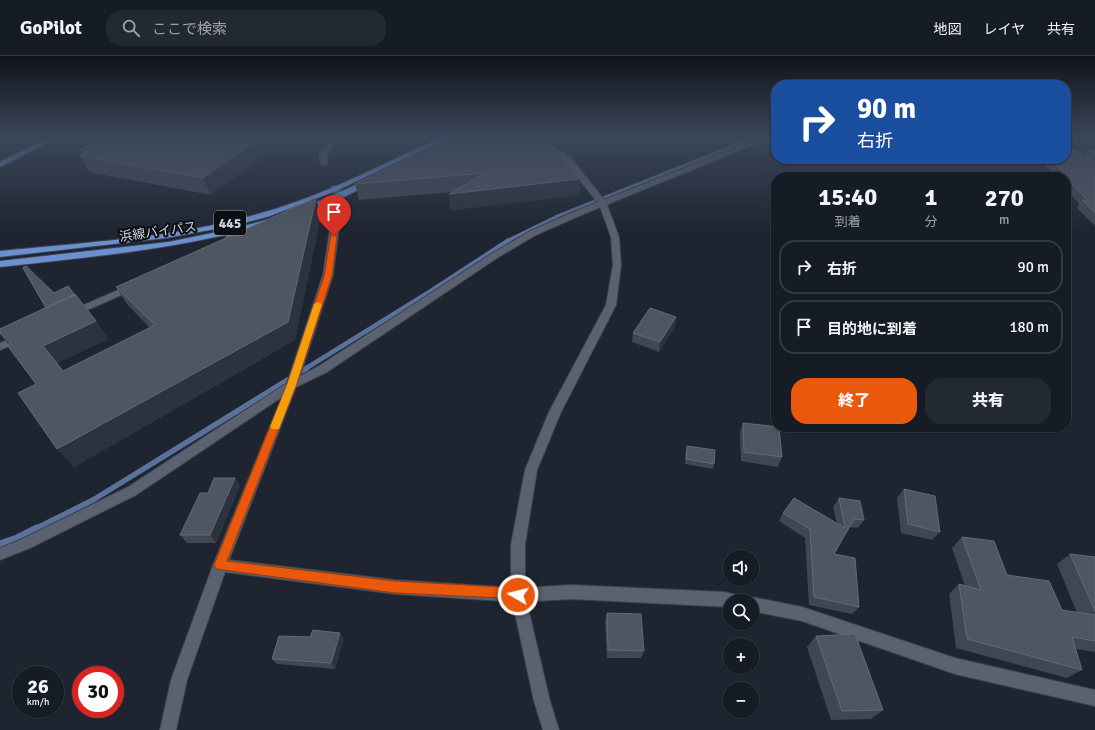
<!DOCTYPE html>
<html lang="ja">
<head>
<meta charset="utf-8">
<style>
	:root { --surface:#161c25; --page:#232932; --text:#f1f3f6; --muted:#9ea1a7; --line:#353a42; --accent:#ea580c }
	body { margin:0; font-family:Signika,"Noto Sans JP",sans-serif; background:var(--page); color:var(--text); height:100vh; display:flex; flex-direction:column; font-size:15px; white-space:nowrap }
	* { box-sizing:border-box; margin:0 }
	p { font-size:13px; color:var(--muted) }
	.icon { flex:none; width:22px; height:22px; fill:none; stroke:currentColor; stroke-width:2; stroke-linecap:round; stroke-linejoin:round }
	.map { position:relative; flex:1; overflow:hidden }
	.side { position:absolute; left:771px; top:116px; width:300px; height:260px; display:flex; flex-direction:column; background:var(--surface); border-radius:16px; box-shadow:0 1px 3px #0004,0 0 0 1px var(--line) }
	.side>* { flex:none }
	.guide { position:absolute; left:771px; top:24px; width:300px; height:84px; border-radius:16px; box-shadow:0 1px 3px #0004,0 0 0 1px var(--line); background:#1a4fa0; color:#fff; overflow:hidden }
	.buttons { position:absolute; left:723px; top:494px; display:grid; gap:8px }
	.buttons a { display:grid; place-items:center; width:36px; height:36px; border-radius:50%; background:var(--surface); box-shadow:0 1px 3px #0004,0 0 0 1px var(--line); font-size:20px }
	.speed { position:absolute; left:12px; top:610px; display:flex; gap:8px; font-size:20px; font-weight:700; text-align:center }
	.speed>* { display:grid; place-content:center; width:52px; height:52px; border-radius:50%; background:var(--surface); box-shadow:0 1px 3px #0004,0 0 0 1px var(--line); line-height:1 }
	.speed small { font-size:10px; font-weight:400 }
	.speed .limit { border:6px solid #d22; background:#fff; color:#111 }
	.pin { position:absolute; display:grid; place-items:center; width:34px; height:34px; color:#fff; margin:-41px -17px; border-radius:50% 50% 50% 0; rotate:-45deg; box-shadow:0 0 4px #0007 }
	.pin .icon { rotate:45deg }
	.me { position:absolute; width:44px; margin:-22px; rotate:278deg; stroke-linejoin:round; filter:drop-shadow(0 0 3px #0008) }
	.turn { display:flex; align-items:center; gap:14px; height:84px; padding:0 20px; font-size:18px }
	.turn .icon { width:52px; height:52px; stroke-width:2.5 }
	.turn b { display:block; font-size:28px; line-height:34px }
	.eta { display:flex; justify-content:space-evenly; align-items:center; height:68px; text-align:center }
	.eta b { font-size:24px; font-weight:800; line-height:28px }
	.cta { display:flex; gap:8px; margin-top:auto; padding:8px 20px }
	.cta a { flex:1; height:46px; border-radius:16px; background:var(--accent); color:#fff; font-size:16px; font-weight:800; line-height:46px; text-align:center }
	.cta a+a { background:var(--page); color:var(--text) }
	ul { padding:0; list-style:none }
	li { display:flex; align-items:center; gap:12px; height:54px; margin:0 8px 6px; padding:0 12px; border:2px solid var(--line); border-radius:16px }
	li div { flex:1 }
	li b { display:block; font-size:15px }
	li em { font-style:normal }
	header { display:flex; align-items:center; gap:24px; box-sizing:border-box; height:56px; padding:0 20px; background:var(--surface); border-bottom:1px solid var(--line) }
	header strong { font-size:19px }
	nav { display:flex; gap:22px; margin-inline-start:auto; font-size:14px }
	.search { width:280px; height:36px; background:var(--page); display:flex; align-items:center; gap:10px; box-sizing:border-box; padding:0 14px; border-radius:16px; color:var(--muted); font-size:15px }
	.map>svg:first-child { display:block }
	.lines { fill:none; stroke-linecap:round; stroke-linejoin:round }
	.stream-far3 { stroke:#5a729b; stroke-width:3.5 }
	.stream-far2 { stroke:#5a729b; stroke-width:4.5 }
	.stream-far1 { stroke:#5a729b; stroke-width:5.5 }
	.stream { stroke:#5a729b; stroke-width:7 }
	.minor-casing { stroke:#3c414c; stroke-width:2 }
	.tertiary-casing { stroke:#3c414c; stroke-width:2 }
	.primary-casing { stroke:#3c414c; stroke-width:2 }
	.trunk-casing { stroke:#3c414c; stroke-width:2 }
	.minor { fill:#5a6271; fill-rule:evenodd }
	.tertiary { fill:#5a6271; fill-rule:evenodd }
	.primary { fill:#6684b8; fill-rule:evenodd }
	.trunk { fill:#6a90d0; fill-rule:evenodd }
	.wall { fill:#3f4753 }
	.shaded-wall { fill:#2b333f }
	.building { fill:#4e5662; stroke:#626a75 }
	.route { fill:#ea580c; stroke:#983908 }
	.slow { fill:#f59e0b }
	.labels { text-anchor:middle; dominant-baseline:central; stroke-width:4; stroke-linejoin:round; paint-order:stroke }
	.far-street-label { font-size:13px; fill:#cfd4dc; stroke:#0b0e13 }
	.shield { fill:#0b0e13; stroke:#9499a0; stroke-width:1 }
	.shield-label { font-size:14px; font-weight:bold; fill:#cfd4dc }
</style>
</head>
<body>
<header>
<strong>GoPilot</strong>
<div class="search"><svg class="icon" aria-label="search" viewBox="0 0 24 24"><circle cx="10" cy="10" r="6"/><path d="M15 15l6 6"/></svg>ここで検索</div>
<nav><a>地図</a><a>レイヤ</a><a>共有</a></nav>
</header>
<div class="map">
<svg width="1095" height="674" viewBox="0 0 1095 674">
	<rect width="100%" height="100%" fill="#1e2531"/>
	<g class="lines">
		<path class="stream-far3" d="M507,185L556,161L754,82"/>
		<path class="stream-far2" d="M305,313L431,235L509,184"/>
		<path class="stream-far1" d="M35,473L93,444L307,312"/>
		<path class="stream" d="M0,488L17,482L37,472"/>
		<defs>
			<path id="minor" d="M760,82H770L579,160L536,179L497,202L327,316L296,331L229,504L395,524L518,532L572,529L724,536L742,540L744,545H730V551L572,543L518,546L395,538L225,516L187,624L176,674H160L171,624L213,509L282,341L136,439L30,492L0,504V492L20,484L128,431L287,327L323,219L335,140L331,132L332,130H338L343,140L333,219L300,320L319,310L491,198L530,175L573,156Z
				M752,541L802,551L955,602L1095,634V650L955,618L802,565L752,555V545H746Z"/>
			<path id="tertiary" d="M334,82H341L332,91L327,99V109H321L319,99L327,89Z
				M534,82H542L571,102L606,146L619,181L621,209L616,249L561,356L537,414L525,489V539L550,645L559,674H543L534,645L511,539V489L525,414L549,356L606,249L613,209L611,181L599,148L565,106Z
				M227,165H233L237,176L228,191L222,193L218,190L222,187L229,176L226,167Z
				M132,228L135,229L137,231L135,233L76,259L73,260L68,257L70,255Z
				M21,278L25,279L26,281L25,283L0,294V287Z"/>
			<path id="primary" d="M48,82H57L0,111V106Z"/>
			<path id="trunk" d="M439,82H448L336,135L267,161L232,170L166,182L0,201V195C87,186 176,182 261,157C323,140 381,109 439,82Z
				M367,124H370L374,126L342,142L308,155H305L301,153Z
				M266,164L270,166L269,168C181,193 91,201 0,211V205L168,186L232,173Z"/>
		</defs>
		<use href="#minor" class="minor-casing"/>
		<use href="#tertiary" class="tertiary-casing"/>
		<use href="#primary" class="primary-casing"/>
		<use href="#trunk" class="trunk-casing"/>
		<use href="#minor" class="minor"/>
		<use href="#tertiary" class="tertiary"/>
		<use href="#primary" class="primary"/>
		<use href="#trunk" class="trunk"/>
	</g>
	<path class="wall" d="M103,82H271L261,89L265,99L211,139L89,116L80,100L82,98L80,94Z
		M451,82L580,139L451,154L449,138L452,136L359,144L355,128Z
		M1088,94H1095V170L1077,152L1079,148L1066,133V121H1057L1039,103H1066L1084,100Z
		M909,103H944L910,104Z
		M321,159L295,284L74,411L36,328L8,288L0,278V273L46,252L54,237L96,265L108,283L57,307L63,315L150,272L127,248L116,231Z
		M676,261L675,271L659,296L632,286L633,277Z
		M743,367L782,401L778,411L741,405L740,376Z
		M687,390L714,408L713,413L685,408L686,394Z
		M235,422L240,430L216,487H187L180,479L208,437Z
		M904,433L940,476L932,484L901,477L897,442Z
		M839,442L864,464L858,472L849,471L834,498L859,551L852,558L809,549L805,482L779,465L783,457L837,467L833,451Z
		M962,481L1007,519L1062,554L1077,557L1057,508L1070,498L1095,501V596L1076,593L1082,614L1067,622L956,592L949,538L959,528L965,530L952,492Z
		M607,557L644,595L641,602H607L605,565Z
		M816,580L883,654L871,663L831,664L807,591Z
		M310,581L344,583L335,613L277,608L272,603Z"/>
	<path class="shaded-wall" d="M245,82H271L261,89L265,99L211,139L203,122Z
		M873,103H886L873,105Z
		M580,123V139L451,154L449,138Z
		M316,142L321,159L295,284L74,411L57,393Z
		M676,261L675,271L659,296L660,286Z
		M96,265L108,283L57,307L77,332L43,290Z
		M235,422L240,430L216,487L210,479Z
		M340,577L344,583L335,613L331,607Z"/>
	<path class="building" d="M103,82H253L259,83L203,122L80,100L87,95L80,94Z
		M451,82H545L580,123L449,138L486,117L355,128Z
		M1066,94H1075L1095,107V157L1082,144L1088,145L1062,117H1064L1050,103H1066Z
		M1088,94H1095V99Z
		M316,142L288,266L57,393L18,337L36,328L7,289L11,287L0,277V273L75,238L96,265L43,290L63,315L155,269L116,231Z
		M26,210L54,237L68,230L75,239L46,252L23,212Z
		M650,252L676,261L660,286L633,277Z
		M743,367L779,371L782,401L744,396Z
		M687,390L715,394L714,408L686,403Z
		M214,422H235L210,479H180L200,437H208Z
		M904,433L935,440L940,476L908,468Z
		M794,442L845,472L839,442L860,445L864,464L854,463L834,498L855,502L859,551L814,541L810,473L783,457Z
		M962,481L994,485L1007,519L1049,525L1062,554L1095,559V585L1072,581L1082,614L967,583L959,528L981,534Z
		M1070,498L1095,501V555Z
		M607,557L641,558L644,595L608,594Z
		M313,574L340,577L331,607L272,603L279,580L310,581Z
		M855,578L883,654L842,655L816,580Z"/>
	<linearGradient id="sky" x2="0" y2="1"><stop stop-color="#10141b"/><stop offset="0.46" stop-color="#3b465a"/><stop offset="1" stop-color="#3b465a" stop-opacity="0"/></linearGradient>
	<rect width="1095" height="177" fill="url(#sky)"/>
	<path class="route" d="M331,178L337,180L332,220L296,329L227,505L395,525L502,531L522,535L524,539L522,543L518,545L502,542L395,537L216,513L214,509L287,329L324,220Z"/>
	<path class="slow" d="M318,246L322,248L296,329L279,373H272L270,371L287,329L314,248Z"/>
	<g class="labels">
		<g class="far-street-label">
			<text transform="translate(158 176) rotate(-8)">浜線バイパス</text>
		</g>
		<rect class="shield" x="214" y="155" width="32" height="24" rx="3"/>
		<g class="shield-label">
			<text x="230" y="167">445</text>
		</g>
	</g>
</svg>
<div class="buttons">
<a><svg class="icon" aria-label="sound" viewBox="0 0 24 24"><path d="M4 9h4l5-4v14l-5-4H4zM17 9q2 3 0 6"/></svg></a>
<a><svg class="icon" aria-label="search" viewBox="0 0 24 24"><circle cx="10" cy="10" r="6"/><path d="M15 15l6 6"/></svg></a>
<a>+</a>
<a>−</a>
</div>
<div class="speed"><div>26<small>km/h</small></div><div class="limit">30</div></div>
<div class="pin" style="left:334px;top:180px;background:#d93025"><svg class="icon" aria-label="arrive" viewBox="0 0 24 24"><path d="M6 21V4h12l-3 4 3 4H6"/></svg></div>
<svg class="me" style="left:518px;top:539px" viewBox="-20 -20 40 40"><circle r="17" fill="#ea580c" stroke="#fff" stroke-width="3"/><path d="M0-11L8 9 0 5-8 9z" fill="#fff"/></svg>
<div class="guide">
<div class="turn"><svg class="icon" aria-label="right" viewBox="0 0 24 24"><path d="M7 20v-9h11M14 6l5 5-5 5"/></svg><div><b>90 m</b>右折</div></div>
</div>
<section class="side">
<div class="eta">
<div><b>15:40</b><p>到着</p></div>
<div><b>1</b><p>分</p></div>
<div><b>270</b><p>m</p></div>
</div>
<ul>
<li><svg class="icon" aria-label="right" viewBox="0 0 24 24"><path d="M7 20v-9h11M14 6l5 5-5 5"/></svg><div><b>右折</b></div><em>90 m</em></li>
<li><svg class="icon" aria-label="arrive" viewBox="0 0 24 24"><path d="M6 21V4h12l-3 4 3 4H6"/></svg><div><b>目的地に到着</b></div><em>180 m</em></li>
</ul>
<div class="cta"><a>終了</a><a>共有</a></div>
</section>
</div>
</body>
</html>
